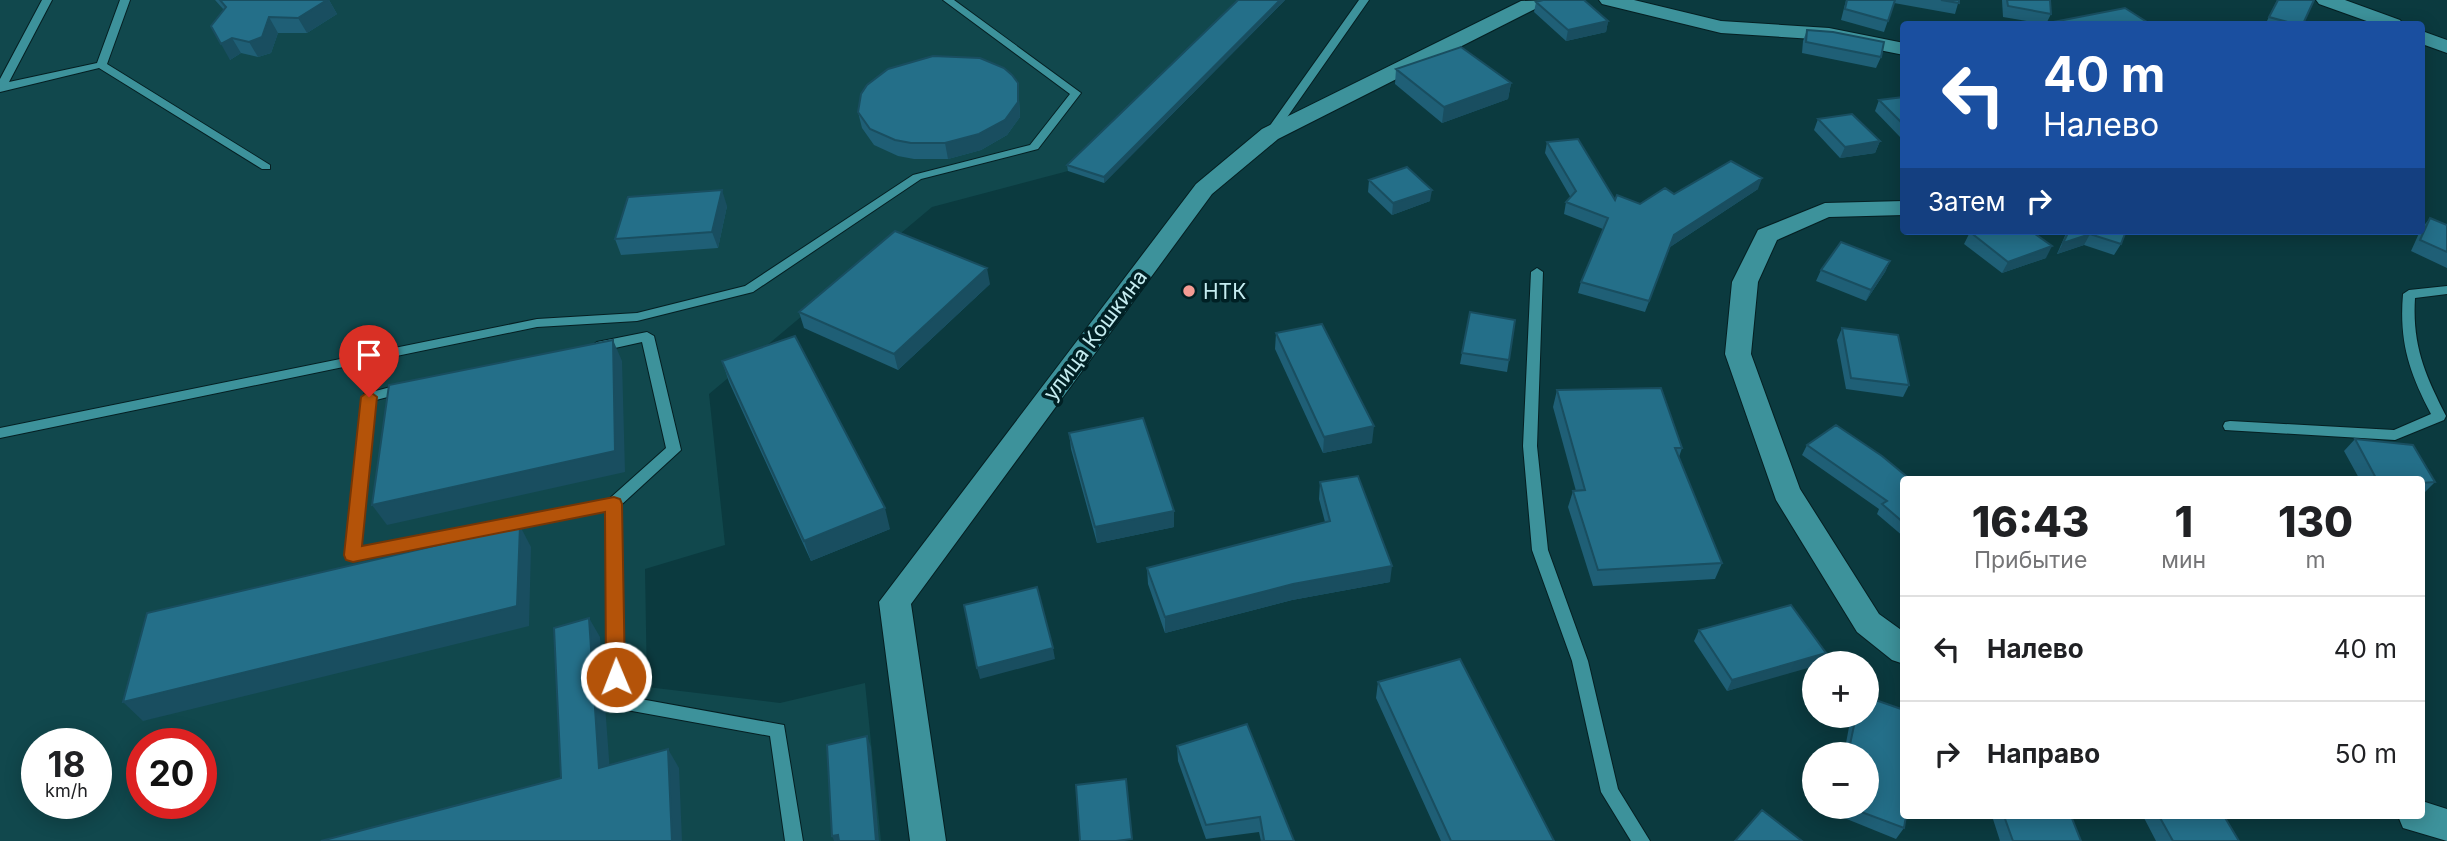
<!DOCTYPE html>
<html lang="ru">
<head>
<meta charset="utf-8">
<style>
	:root { --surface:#fff; --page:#f6f6f6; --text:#202124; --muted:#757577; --line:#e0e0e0 }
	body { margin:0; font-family:Inter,sans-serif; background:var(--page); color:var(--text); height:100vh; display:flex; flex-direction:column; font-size:26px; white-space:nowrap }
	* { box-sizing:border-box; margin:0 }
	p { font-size:23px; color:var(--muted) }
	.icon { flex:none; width:38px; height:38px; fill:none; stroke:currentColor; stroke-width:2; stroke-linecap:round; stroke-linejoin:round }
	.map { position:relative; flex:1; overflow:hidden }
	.side { position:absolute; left:1900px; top:476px; width:525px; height:343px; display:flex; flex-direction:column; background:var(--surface); border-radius:7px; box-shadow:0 4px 18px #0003 }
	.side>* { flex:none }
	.guide { position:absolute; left:1900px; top:21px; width:525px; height:214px; border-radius:7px; box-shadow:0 4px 18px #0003; background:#1a4fa0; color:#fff; overflow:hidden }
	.tools { position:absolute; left:1802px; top:651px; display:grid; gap:14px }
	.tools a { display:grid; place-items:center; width:77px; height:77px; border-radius:50%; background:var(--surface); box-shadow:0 4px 18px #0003; font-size:35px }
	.speed { position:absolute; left:21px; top:728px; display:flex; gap:14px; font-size:35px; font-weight:700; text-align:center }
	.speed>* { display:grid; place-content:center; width:91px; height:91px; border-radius:50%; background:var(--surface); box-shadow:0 4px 18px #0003; line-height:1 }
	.speed small { font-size:18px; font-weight:400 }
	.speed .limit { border:10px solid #d22; background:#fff; color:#111 }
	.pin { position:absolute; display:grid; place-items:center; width:60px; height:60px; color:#fff; margin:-72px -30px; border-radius:50% 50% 50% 0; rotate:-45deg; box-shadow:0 0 7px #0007 }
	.pin .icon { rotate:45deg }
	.me { position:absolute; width:77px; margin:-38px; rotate:359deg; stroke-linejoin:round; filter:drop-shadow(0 0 5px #0008) }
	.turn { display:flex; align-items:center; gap:24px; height:147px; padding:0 28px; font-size:32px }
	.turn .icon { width:91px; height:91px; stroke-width:2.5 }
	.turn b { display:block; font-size:49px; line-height:60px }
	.then { display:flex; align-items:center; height:66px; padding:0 28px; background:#0003; gap:14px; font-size:26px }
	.eta { display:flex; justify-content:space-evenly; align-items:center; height:119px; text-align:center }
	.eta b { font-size:42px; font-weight:800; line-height:49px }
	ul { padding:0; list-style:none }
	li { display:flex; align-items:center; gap:21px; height:105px; padding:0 28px; border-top:2px solid var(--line) }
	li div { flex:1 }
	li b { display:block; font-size:26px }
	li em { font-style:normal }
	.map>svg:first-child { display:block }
	.built { fill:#11484d; fill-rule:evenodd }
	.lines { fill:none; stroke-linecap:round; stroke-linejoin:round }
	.lane-casing { stroke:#051f22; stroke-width:2 }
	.street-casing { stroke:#051f22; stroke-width:2 }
	.lane { fill:#3d929b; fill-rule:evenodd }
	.street { fill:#3d929b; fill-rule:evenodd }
	.wall { fill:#1f5f76 }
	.shaded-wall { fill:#194e60 }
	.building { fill:#246f89; stroke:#194e60; stroke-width:2 }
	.route { fill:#b45309; stroke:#753606; stroke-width:2 }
	.poi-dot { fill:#f59c94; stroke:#002024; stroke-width:2.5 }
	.labels { text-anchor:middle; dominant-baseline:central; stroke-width:7; stroke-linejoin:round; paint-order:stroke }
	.poi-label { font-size:21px; fill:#c5ecf0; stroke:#002024; text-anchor:start }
	.street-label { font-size:21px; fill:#c5ecf0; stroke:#002024 }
</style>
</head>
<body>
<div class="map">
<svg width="2447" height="841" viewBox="0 0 2447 841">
	<rect width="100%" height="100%" fill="#0b3a3f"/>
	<path class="built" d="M0,0H1244L1068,171L932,207L709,394L725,545L645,569L647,687L780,703L865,683L881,841H0ZM37,744H96V803H37ZM142,744H201V803H142Z"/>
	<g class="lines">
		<defs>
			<path id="lane" d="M42,0H52L9,82L97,63L120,0H130L107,64L270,165V169H262L99,68L0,92V79Z
				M943,0H954L1081,93L1038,149L921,179L753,292L637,321L537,327L0,438V428L537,319L637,313L745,286L913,175L1030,145L1070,94Z
				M1359,0H1369L1274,136H1266L1264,134Z
				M1537,268L1543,272L1537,446L1548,550L1588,661L1618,789L1650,841H1631L1601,792L1572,661L1532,550L1523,446L1531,272Z
				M2447,286V294L2415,298C2412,345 2425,375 2446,416L2444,420L2395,440L2225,430L2223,426L2225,422L2230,421L2394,430L2431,414C2409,372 2399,342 2403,294L2409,290Z
				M647,332L654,336L681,450L620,506L624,696L784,725L803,841H785L770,736L610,707L608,702L606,511L353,561L348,559L345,555L364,394L406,383L413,388L411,391L376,400L361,547L609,499L666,448L642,342L597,352L590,347L597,342Z"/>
			<path id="street" d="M1555,0L1552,4L1535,9L1278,139L1212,194L911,604L946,841H910L879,602L1196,184L1262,129L1521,1Z
				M1599,0H1634L1721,21L1829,28L1904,43V55L1829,40L1721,33L1602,4Z
				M2316,0H2345L2400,20L2403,24H2375L2319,4Z
				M2422,31L2447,40V53L2422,44Z
				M1904,201V215L1829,217L1777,240L1758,282L1751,354L1800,489L1879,614L1904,632V664L1892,660L1857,632L1776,500L1725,354L1732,282L1758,230L1825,203Z
				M2422,801L2447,809V841L2403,828L2398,816H2422Z"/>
		</defs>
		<use href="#lane" class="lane-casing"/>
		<use href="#street" class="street-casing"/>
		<use href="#lane" class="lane"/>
		<use href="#street" class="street"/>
	</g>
	<path class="wall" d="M215,0H329L337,14L307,33H278L271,53L258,57L241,53L230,60L224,10Z
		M1238,0H1285L1104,183L1068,171L1067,165Z
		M1846,0H1959L1955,14L1894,3L1884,32L1841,20Z
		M2002,0H2050L2051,14L2046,24H2045L2003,17Z
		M2277,0L2303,24H2273L2266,23Z
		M1536,2L1608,21L1606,32L1566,41L1534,12Z
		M1807,30L1881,57L1876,68L1802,53L1803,41Z
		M1396,69L1511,83L1508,99L1442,123L1395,84Z
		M1904,97V136L1900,137L1875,111L1879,100Z
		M1019,99L1020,117L1007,135L981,150L948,159H914L898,156L874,145L862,128L858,112Z
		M1818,119L1880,141L1875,153L1840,158L1814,130Z
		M1547,142L1615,200L1640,204L1674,194L1758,189L1670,247L1645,312L1578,293L1581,282L1603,229L1564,214L1566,202L1571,198L1545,153Z
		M1369,180L1430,201L1392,215L1368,192Z
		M727,206L718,248L621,255L615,239Z
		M2430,218L2447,225V268L2411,251L2420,231H2422V228Z
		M2067,231H2126L2121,244L2114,255L2084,245L2057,254Z
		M1970,232L2046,258L2002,273L1964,244Z
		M1890,261L1885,272L1866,301L1816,281L1821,270Z
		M990,284L898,370L804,328L799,312Z
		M1470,312L1509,360L1507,372L1460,364Z
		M1842,328L1909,385L1903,397L1846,389L1837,340Z
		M1276,333L1372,443L1323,453L1275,349Z
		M722,361L890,529L811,561L729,382Z
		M1557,390L1682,448L1679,457L1722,563L1715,579L1593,586L1568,507L1573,491H1576L1553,407Z
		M1069,433L1174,527L1097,543L1071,449Z
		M2355,439L2435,482L2424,493H2422V480H2360L2344,451Z
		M1807,445L1904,480V537L1877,514L1879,509L1802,455Z
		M1320,482L1390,582L1292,600L1165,633L1148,584L1147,568L1325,522L1319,499Z
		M1699,630L1826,653L1821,663H1815L1727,691L1694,641Z
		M1378,682L1554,841H1441L1376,698Z
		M1851,716H1867L1904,828L1896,839L1832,813L1833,807H1867V754H1844Z
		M1177,746L1294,841H1261L1259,832L1206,839L1178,761Z
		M1992,816H2071L2081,841H2000Z
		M2143,816H2224L2239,841H2156Z"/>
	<path class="shaded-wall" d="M327,0H329L337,14L307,33L298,18Z
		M1280,0H1285L1104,183V177Z
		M269,17L278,33L271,53L258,57L249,42Z
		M1608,21L1606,32L1566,41L1568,30Z
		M232,38L241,53L230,60L221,44Z
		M1018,83L1020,117L1007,135L981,150L948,159L945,143Z
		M1511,83L1508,99L1442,123L1444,107Z
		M1880,141L1875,153L1840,158L1845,147Z
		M1762,178L1758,189L1670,247L1645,312L1674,235Z
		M722,190L727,206L718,248L712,232Z
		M1432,190L1430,201L1392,215L1393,203Z
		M2090,234L2084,245L2057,254L2063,243Z
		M2052,246L2046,258L2002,273L2008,262Z
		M1890,261L1885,272L1866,301L1871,290Z
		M987,268L990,284L898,370L894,354Z
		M613,340L622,361L625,472L387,525L372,505Z
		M1374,426L1372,443L1323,453L1324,437Z
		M885,508L890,529L811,561L804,541Z
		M1174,511V527L1097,543L1095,527Z
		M520,526L531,547L529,626L143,721L123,702Z
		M1392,566L1390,582L1292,600L1165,633V617L1293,584Z
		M589,618L600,637L611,786L599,768Z
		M1053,648L1055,659L980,679L977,668Z
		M1826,653L1821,663H1815V666L1727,691L1732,680Z
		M867,736L871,747L879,841H876Z
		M668,749L679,768L682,841H672Z
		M838,835L841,841H834L832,836Z"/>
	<path class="building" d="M220,0H327L298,18L269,17L262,37L249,42L232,38L221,44L211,26L226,7Z
		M1238,0H1280L1104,177L1067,165Z
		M1543,0H1584L1608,21L1568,30L1536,2Z
		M1847,0H1895L1888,21L1845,9Z
		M1941,0H1959V3Z
		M2007,0H2050L2051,14L2008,6Z
		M2278,0H2314L2303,24H2295L2269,17Z
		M2125,8L2150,24H2043Z
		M1807,30L1833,32L1884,42L1881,57L1806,42Z
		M1461,47L1511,83L1444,107L1396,69Z
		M933,56L980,58L1004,68L1012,75L1018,83V102L1005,120L979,134L945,143H911L895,140L870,129L858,112L861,94L867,85L888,69Z
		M1904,97V125L1879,100Z
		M1852,114L1880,141L1845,147L1818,119Z
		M1578,139L1615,200L1617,195L1640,204L1665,188L1674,194L1731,161L1762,178L1674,235L1649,301L1581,282L1608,218L1566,202L1576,191L1547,142Z
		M1407,167L1432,190L1393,203L1369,180Z
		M722,190L712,232L615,239L628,197Z
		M2430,218L2447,225V252L2420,240Z
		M895,231L987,268L894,354L799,312Z
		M1974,231H2031L2052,246L2008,262L1970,232Z
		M2069,231H2126L2121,244L2090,234L2063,243Z
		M1841,242L1890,261L1871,290L1821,270Z
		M1470,312L1515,320L1509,360L1462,353Z
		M1322,324L1374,426L1324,437L1276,333Z
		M1842,328L1898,335L1909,385L1851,378Z
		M795,336L885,508L804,541L722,361Z
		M613,340L615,451L372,505L389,385Z
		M1661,388L1682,448H1675L1722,563L1598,570L1573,491L1585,490L1557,390Z
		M1143,418L1174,511L1095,527L1069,433Z
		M1836,425L1882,456L1911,480H1904V523L1882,504L1887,501L1807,445Z
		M2355,439L2413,445L2435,482L2422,483V480H2377Z
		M1358,476L1392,566L1293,584L1165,617L1147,568L1330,521L1320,482Z
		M520,526L517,606L123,702L147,613Z
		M1037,587L1053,648L977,668L964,605Z
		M1791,605L1826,653L1732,680L1699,630Z
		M589,618L599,768L668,749L672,841H321L561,778L554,628Z
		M1460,659L1554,841H1451L1378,682Z
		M1867,697L1904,710V816H1906L1904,828L1848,807H1867V754H1848L1856,716H1867Z
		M1247,724L1294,841H1261L1264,840L1260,817L1206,825L1177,746Z
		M867,736L876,841H839L838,835L832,836L827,745Z
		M1126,779L1132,839L1116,841H1080L1076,785Z
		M1762,810L1802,841H1735Z
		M2004,816H2071L2081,841H2013Z
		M2159,816H2224L2239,841H2173Z"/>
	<path class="route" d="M369,391L377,397L362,546L614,497L620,499L622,504L625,677L622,683L616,685L609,683L606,677L605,512L353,562L346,560L344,555L361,397Z"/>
	<circle class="poi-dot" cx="1189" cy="291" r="7"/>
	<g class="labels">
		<g class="poi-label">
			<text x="1203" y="291">НТК</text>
		</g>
		<g class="street-label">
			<text transform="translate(1095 335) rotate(-53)">улица Кошкина</text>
		</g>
	</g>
</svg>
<div class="tools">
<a>+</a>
<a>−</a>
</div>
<div class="speed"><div>18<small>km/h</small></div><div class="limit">20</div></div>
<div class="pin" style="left:369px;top:397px;background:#d93025"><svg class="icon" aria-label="arrive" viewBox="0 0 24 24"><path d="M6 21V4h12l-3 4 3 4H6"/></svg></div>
<svg class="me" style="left:616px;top:677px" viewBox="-20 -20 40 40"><circle r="17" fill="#b45309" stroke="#fff" stroke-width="3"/><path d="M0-11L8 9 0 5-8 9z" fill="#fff"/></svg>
<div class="guide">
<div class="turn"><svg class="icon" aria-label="left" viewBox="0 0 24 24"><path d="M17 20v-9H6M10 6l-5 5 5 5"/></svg><div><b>40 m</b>Налево</div></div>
<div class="then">Затем<svg class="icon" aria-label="right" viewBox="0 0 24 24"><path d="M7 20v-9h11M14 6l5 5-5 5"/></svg></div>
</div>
<section class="side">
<div class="eta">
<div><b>16:43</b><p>Прибытие</p></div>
<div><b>1</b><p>мин</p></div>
<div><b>130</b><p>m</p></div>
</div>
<ul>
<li><svg class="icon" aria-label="left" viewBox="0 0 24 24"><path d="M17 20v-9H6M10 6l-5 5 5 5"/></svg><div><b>Налево</b></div><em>40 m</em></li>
<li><svg class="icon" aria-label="right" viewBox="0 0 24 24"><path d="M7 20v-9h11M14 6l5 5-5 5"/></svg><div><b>Направо</b></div><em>50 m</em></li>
</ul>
</section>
</div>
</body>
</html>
